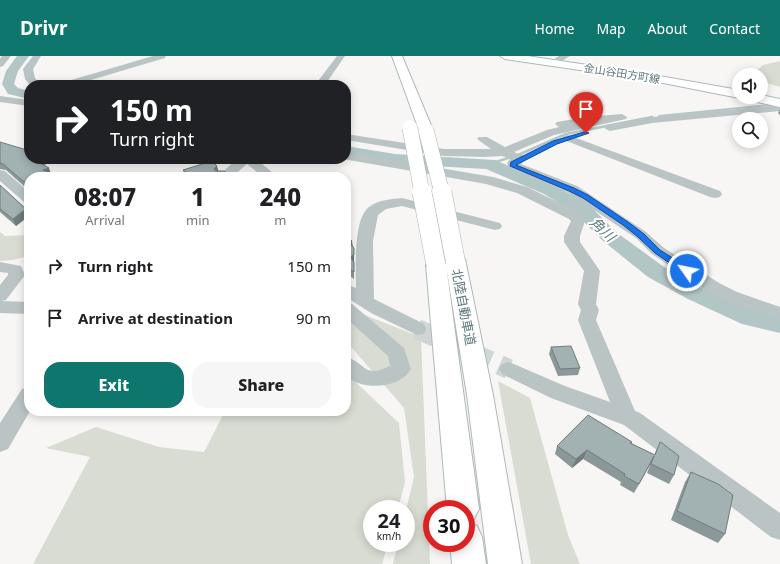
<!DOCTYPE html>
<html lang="en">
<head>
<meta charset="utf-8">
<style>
	:root { --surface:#fff; --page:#f6f6f6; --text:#202124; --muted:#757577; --accent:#0f766e }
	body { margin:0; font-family:"Noto Sans","Noto Sans JP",sans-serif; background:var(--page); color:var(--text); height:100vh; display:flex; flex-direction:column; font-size:15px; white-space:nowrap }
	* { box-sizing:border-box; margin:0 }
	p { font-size:13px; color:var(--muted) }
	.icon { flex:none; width:22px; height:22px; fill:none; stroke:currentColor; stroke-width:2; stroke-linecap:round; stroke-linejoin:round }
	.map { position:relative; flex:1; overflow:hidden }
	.details { position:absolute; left:24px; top:116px; width:327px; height:244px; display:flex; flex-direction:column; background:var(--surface); border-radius:16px; box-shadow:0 2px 10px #0003 }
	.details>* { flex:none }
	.hud { position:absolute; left:24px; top:24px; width:327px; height:84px; border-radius:16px; box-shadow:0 2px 10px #0003; background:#202124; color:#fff; overflow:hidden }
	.fabs { position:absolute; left:732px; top:12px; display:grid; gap:8px }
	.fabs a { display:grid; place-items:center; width:36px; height:36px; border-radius:50%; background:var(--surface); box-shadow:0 2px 10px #0003; font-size:20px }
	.speed { position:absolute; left:363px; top:444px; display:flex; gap:8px; font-size:20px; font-weight:700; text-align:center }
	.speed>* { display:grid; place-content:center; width:52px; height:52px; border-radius:50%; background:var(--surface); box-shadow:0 2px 10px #0003; line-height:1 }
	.speed small { font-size:10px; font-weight:400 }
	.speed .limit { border:6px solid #d22; background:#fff; color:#111 }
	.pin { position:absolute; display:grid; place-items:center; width:34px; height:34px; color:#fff; margin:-41px -17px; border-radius:50% 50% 50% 0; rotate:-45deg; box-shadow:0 0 4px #0007 }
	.pin .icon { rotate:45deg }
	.me { position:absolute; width:44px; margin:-22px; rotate:303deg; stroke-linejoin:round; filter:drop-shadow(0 0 3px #0008) }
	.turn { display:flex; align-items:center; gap:14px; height:84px; padding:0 20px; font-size:18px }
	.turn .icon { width:52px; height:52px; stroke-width:2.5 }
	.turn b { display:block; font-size:28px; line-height:34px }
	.eta { display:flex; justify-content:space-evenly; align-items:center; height:68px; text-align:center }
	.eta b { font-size:24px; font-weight:800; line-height:28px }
	.button { display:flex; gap:8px; margin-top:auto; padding:8px 20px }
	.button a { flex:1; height:46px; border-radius:16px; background:var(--accent); color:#fff; font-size:16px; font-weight:800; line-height:46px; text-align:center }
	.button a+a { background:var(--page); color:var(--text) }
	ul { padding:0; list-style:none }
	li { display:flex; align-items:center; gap:12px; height:52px; padding:0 20px }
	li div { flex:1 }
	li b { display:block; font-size:15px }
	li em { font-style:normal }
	header { display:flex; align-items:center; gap:24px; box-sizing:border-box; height:56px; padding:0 20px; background:var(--accent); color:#fff }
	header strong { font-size:19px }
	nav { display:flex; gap:22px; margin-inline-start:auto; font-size:14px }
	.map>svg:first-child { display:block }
	.green { fill:#d9dcd3 }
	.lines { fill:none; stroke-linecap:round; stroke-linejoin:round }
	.stream-far1 { stroke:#b3c6c6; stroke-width:2 }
	.stream { stroke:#b3c6c6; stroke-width:2.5 }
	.river { fill:#b3c6c6; fill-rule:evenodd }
	.minor-tunnel { stroke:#d0d6d6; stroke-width:20; stroke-dasharray:20 10; stroke-linecap:butt }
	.major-casing { stroke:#afb8ba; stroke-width:2 }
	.highway-casing { stroke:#afb7b8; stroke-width:2 }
	.minor { fill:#bbc4c5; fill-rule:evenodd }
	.major { fill:#fff; fill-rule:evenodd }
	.highway { fill:#fff; fill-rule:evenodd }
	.highway-bridge-far1-casing { stroke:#afb7b8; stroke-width:16; stroke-linecap:butt }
	.highway-bridge-casing { stroke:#afb7b8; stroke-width:20; stroke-linecap:butt }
	.highway-bridge-far1 { stroke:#fff; stroke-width:15 }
	.highway-bridge { stroke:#fff; stroke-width:19 }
	.wall { fill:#8b9899 }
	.shaded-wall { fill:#717c7d }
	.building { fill:#a2b1b2; stroke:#717c7d }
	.route { fill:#1a73e8; stroke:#114b97 }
	.labels { text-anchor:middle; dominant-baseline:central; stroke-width:4; stroke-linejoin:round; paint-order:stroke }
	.far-street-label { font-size:11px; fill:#5d777a; stroke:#fff }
	.street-label { font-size:13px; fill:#5d777a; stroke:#fff }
	.water-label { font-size:14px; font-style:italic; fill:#5c7b79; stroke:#fff }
</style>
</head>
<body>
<header>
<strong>Drivr</strong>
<nav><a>Home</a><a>Map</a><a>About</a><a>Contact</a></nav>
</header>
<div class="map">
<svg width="780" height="508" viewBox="0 0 780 508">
	<rect width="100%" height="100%" fill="#f7f6f4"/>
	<path class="green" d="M780,5V31L763,26L761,24V19L753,18L763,9Z
		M0,176L5,180L29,179V200L13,204L0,205Z
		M346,250L362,258L421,281L430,508H393L398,487H406V454L414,421L404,352L346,285Z
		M346,317L399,367L405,426L398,453H372V487H388L382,508H33L90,401L46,392L96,371L159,391L204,396L225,355H346Z
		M498,325L530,342L568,479L580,508H531Z"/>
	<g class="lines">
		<path class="stream-far1" d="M659,60L780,48"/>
		<path class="stream" d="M489,108L518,99L566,78L652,61"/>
		<path class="river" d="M17,0H29L18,15L14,28L18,32L29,35V43L8,38L2,28L6,15Z
			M346,90L395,98L495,104L556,130L589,149L616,176L664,211L704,233L758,255L780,261V277L742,268L688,243L648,221L602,184L575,157L544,138L486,113L395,108L346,100Z"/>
		<path class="minor-tunnel" d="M417,273L509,313"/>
		<defs>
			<path id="major" d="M500,0H527L648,18L739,34V41H742L739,42L648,24L505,3Z
				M761,39L780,43V51L748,44L746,41H761Z"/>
			<path id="highway" d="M392,0H402L433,74L431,77L426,78L421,77L419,74Z
				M455,197L462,199L465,203L493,339L522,508H488L467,339L445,203L448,199Z
				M436,203L443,205L446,209L479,453L474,463L467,466L477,470L482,481L486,508H452L450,487H466V453H447L426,209L429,205Z"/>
		</defs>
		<use href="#major" class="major-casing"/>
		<use href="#highway" class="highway-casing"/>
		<path class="minor" d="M2,0H11L3,10L0,11V3Z
			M33,0H41L33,13L35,22L40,29H30L25,23L23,13Z
			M153,0H166L165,2L74,29H59L61,27Z
			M337,0H345L325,29H315Z
			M559,0H570L555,9H549L548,7Z
			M0,40L29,44V50L0,46Z
			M780,49V55L652,67L610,75L604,72L610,69L652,61Z
			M622,58L627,61L626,63L554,79L514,96L524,100L526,103L521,108L577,130L646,176L664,192L719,227L737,236L780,251V263L725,244L707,235L652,198L636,182L567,136L509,112L507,107L510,103L502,100L484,101L444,100L346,84V78L444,93H491L477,83L479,81H487L505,91L547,74L559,71L555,68L557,66L586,61Z
			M568,79L720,135L722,138L720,141L715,142L710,141L564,84L562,82L564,80Z
			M346,96L493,121L527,131L580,157L585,165L580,180V186L600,215L596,248L599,254L596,264L635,355L640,357L780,457V484L771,481L624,369L551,342L502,318L499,313L502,308L509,306L565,330L610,346L578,264L581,254L578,248L584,215L564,186V180L571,165L569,163L517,137L486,128L343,103H346Z
			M237,103H256L278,121H263L247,108L232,121H217Z
			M0,114L5,115L29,136V147L24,146L0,125Z
			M402,142L500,167L502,170L500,173L495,174L402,150L386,153L378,159L373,185L374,243L424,268L426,273L424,278L417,279L371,257L346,241V228L356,232C356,212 353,163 369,151C378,144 391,143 402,142Z
			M0,206L21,210L25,219L6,244L1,245L29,246V258L0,257V229L8,219V217L0,216Z
			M346,246L352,248L404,292L411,313C400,333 362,335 346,320V301C367,307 363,323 390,310L388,300L346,262Z
			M29,331V355H30L8,393L0,396V367L22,333Z"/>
		<use href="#major" class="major"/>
		<use href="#highway" class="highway"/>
		<defs>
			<path id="highway-bridge-far1" d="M410,72L422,137
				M426,74L442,137"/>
			<path id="highway-bridge" d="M422,136L436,209
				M442,136L455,203"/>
		</defs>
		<use href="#highway-bridge-far1" class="highway-bridge-far1-casing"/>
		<use href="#highway-bridge" class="highway-bridge-casing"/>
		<use href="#highway-bridge-far1" class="highway-bridge-far1"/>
		<use href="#highway-bridge" class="highway-bridge"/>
	</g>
	<path class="wall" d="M780,53V59L778,57Z
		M0,86L54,105L44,109L29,121V133L26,132L6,114L0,113Z
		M183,114L218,115L231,120L234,121H185Z
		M0,129L26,153L29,160L16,170L0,156Z
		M346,179L353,190L354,192V223L351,221L346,223Z
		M551,291L580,312L578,319L558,320L549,298Z
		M660,386L674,419L669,428L647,417L650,409L634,437L620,429L621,426L583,403L572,412L555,398L557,390L631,387L654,399Z
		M691,416L725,478L718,487L671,464L685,426Z"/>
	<path class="shaded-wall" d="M40,103H53L54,105L38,111L36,105Z
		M217,110L219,117L214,113Z
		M49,112L51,118L43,114Z
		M26,153L29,160L16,170L13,163Z
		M352,185L353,192L349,187Z
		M354,192V206L350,208V201Z
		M351,214V221L346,223V216Z
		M587,394L583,403L572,412L576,403Z"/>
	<path class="building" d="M0,86L27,94L29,93V103H40L36,105L49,112L43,114L59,121H29V128L23,125L3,108L0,107Z
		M212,105L217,110L214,113L215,115H224L231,120L234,121H191V120L183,114Z
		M0,129L26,153L13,163L0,153Z
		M346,179L352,185L349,187L354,192V199L350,201L354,206V216L351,214L346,216Z
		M571,290L580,312L560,313L551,291Z
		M588,359L632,386L630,387L655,399L660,386L662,387L679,400L674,419L651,408L654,400L639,428L624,420L625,418L587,394L576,403L557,390Z
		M691,416L718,428L733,439L725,478L677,455Z"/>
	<path class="route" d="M584,76L589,77L557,88L516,109L574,132L588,139L628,166L644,178L660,194L690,213L691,215L690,217H684L655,197L638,181L623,169L583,142L569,135L510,110L511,106L553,85Z"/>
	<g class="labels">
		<g class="far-street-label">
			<text transform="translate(622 17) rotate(9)">金山谷田方町線</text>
		</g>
		<g class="street-label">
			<text transform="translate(464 251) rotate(79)">北陸自動車道</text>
		</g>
		<g class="water-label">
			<text transform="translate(603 173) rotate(43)">角川</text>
		</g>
	</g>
</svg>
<div class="fabs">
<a><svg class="icon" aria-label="sound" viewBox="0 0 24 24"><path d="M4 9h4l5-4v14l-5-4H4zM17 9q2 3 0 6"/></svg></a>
<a><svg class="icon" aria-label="search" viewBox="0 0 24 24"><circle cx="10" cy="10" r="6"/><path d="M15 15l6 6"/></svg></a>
</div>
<div class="speed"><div>24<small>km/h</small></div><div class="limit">30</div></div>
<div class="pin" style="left:586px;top:77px;background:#d93025"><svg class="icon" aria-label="arrive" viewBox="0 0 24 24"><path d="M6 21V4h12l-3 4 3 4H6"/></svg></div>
<svg class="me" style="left:687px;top:215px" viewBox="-20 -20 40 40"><circle r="17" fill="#1a73e8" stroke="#fff" stroke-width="3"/><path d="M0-11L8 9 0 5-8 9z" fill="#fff"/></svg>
<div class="hud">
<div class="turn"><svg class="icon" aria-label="right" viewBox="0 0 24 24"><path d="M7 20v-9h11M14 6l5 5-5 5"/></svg><div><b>150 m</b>Turn right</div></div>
</div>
<section class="details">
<div class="eta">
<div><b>08:07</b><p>Arrival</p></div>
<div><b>1</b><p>min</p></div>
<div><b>240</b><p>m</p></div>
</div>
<ul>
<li><svg class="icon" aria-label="right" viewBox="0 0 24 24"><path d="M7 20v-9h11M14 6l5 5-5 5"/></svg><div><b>Turn right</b></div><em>150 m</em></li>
<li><svg class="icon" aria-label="arrive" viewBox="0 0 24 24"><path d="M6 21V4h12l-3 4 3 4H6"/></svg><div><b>Arrive at destination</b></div><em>90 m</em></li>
</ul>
<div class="button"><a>Exit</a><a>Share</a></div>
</section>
</div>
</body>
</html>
